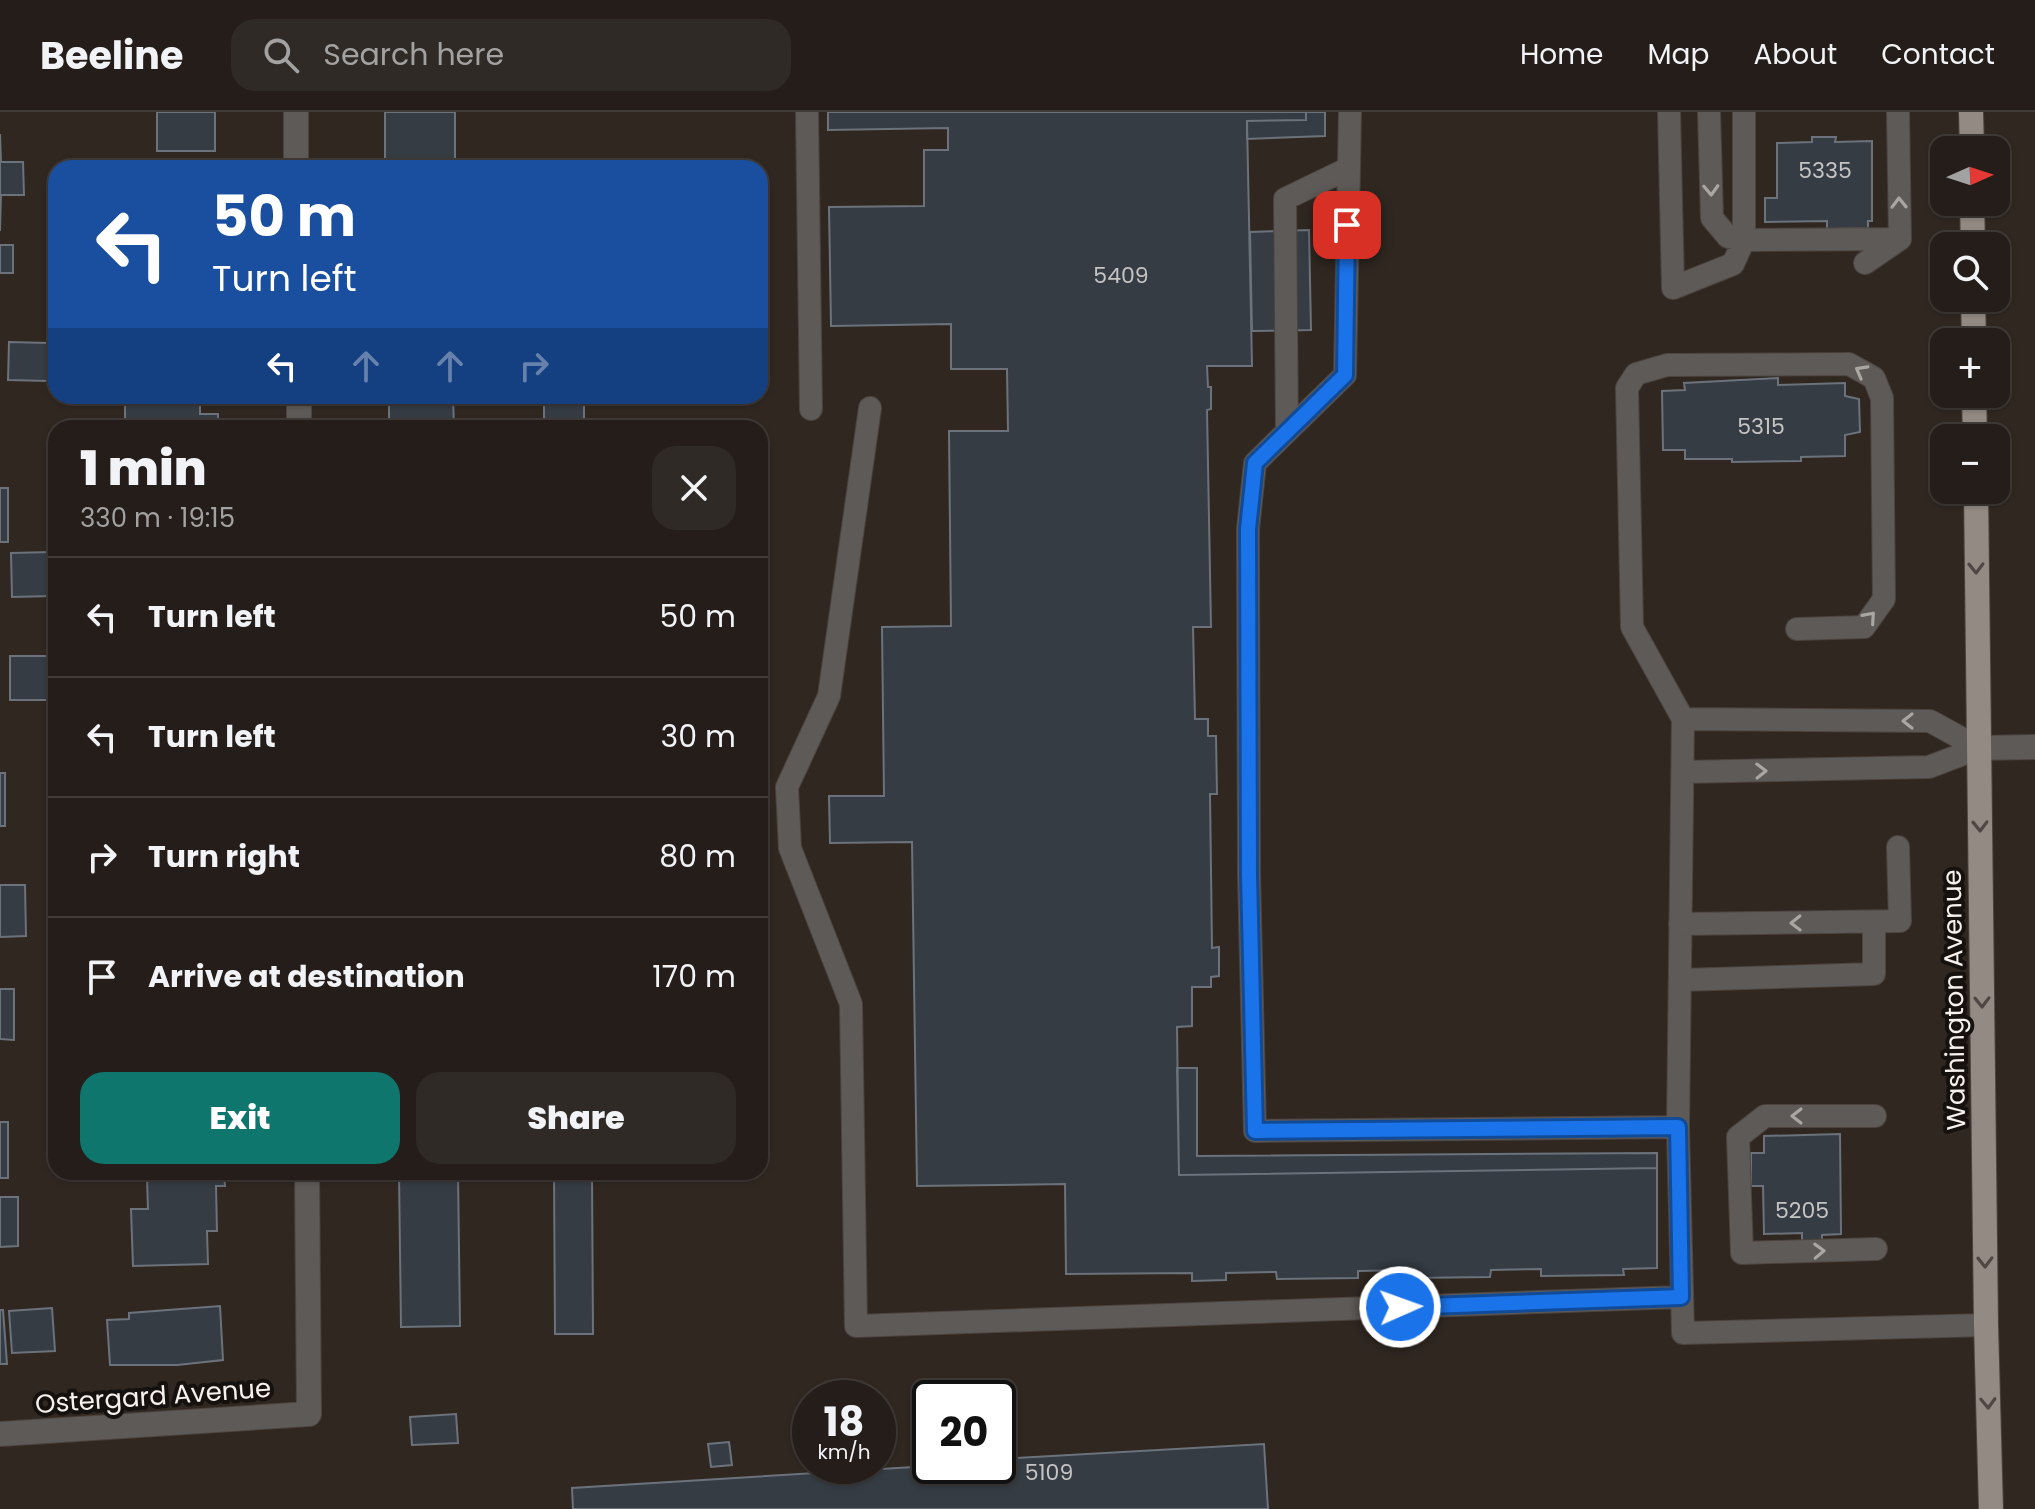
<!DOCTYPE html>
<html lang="en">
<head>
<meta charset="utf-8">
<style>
	:root { --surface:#241d19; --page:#302a26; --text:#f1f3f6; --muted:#a3a2a2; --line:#413b38; --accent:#0f766e }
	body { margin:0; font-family:Poppins,sans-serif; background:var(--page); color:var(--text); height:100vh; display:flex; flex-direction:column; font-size:30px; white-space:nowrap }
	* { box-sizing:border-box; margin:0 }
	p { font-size:26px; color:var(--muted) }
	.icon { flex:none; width:44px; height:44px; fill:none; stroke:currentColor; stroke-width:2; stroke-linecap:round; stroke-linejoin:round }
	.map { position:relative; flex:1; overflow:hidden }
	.side { position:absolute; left:48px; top:308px; width:720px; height:760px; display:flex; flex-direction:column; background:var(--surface); border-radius:24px; box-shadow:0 2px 6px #0004,0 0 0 2px var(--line) }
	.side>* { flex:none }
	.hud { position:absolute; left:48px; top:48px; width:720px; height:244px; border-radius:24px; box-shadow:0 2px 6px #0004,0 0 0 2px var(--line); background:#1a4fa0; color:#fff; overflow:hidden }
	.needle { width:52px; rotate:87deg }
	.fabs { position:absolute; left:1930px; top:24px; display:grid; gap:16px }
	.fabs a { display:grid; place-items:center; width:80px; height:80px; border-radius:16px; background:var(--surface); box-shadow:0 2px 6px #0004,0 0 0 2px var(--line); font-size:40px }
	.speed { position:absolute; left:792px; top:1268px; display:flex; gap:16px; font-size:40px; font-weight:700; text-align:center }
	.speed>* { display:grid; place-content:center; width:104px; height:104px; border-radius:50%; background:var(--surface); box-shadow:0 2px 6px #0004,0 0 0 2px var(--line); line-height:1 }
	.speed small { font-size:20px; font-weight:400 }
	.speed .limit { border:4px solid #111; border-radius:12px; background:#fff; color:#111 }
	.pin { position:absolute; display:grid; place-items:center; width:68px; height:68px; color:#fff; margin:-34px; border-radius:16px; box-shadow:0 4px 12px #0006 }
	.me { position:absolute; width:88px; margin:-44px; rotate:88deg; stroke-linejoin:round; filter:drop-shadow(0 0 6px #0008) }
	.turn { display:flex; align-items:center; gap:28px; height:168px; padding:0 32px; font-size:36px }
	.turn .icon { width:104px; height:104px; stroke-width:2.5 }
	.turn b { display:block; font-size:56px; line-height:68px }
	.lanes { display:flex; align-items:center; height:76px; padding:0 32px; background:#0003; justify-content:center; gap:40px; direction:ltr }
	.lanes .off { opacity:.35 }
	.round { display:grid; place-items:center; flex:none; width:84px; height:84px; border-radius:24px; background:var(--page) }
	.head { display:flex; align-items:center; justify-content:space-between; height:136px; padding:0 32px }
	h1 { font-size:48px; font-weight:800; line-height:60px }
	.button { display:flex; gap:16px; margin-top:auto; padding:16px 32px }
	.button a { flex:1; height:92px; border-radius:24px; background:var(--accent); color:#fff; font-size:32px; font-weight:800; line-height:92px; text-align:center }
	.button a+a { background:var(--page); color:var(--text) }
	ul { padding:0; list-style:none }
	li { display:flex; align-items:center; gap:24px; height:120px; padding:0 32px; border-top:2px solid var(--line) }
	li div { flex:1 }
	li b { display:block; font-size:30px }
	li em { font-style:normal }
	header { display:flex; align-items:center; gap:48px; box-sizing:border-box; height:112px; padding:0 40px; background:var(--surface); border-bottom:2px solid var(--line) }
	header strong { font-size:38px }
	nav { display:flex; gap:44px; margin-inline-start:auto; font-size:28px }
	.search { width:560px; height:72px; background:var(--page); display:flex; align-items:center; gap:20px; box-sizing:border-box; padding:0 28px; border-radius:24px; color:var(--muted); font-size:30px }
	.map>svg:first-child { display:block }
	.building { fill:#353c44; stroke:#6b727b; stroke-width:2 }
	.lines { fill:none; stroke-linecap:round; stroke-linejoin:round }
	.lane-casing { stroke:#4c433e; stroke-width:24 }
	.street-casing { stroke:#4c433e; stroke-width:26 }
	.primary-casing { stroke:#4c433e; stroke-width:26 }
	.lane { stroke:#5e5a57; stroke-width:22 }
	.street { stroke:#5e5a57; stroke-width:24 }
	.primary { stroke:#938a84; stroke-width:24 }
	.oneway { stroke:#aaa6a2 }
	.oneway2 { stroke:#4e4743 }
	.route-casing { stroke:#114b97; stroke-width:20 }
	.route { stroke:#1a73e8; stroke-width:14 }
	.labels { text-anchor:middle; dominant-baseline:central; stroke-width:8; stroke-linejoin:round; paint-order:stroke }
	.number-label { font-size:22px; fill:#c6c4c3 }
	.street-label { font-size:26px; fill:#f7f1ed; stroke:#15110e }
</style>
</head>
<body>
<header>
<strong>Beeline</strong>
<div class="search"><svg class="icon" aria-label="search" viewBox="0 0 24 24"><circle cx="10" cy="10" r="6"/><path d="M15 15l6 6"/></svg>Search here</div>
<nav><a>Home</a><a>Map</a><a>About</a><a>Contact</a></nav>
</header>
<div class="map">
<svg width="2035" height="1397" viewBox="0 0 2035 1397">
	<rect width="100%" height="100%" fill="#302721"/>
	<path class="building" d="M157,0H215V39H157Z
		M385,0H455V56H385Z
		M828,0H1306V8L1247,9L1252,254H1207L1208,275H1211V297L1207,298L1211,515H1193L1195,607H1208V624H1216L1217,682H1210L1212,836L1219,835V864L1211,865V875H1192V914L1177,915L1179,1063L1657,1056V1156L1623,1157L1624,1163L1541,1164V1157L1491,1158L1490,1165L1409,1166V1158L1358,1159V1166L1277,1167L1276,1160L1226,1161V1168L1192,1169V1161L1066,1162L1065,1072L917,1074L912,730L830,731L829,684H884L882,515L951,514L949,319H1008L1007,257H951V212L831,214L829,95L924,94V38H948V16L828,18Z
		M1306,0H1325V24L1247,27V9L1306,8Z
		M0,22L1,50H23L24,83H1L0,119Z
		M1812,25H1836L1835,30L1872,29V109H1868V116L1827,117V109L1765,110V86H1777V31L1812,30Z
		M1309,118L1311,218L1252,219L1250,120Z
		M0,133H13V161H0Z
		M9,230L49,231V269L8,268Z
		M1778,266V273L1845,271V284L1859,287L1860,320L1845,323V344L1801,345V349L1732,350V347H1685V338H1663L1662,279L1685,278L1684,271Z
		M125,284H200V302H218V316H156V311H125Z
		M389,284H453L454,316H389Z
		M544,284H584V316H544Z
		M0,376H8V430H0Z
		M51,440L52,484L12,485L11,441Z
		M10,544H54V588H10Z
		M0,661H5V714H0Z
		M0,773H25L26,824L0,825Z
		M0,877H14V928L0,927Z
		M1177,956H1197V1044L1657,1041V1056L1179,1063Z
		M0,1010H8V1066H0Z
		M1840,1022L1841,1122L1822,1123V1130H1802V1121L1764,1122L1763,1074H1751V1041H1764V1024Z
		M177,1060H224L225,1074H216L217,1119H207L208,1152L133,1154L131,1097H148L147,1067L177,1066Z
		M399,1060H458L460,1214L401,1215Z
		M554,1060H592L593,1222H555Z
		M0,1085H18V1134L0,1135Z
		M220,1194L223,1248L177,1253H110L107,1208L129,1207V1201Z
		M52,1196L55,1239L12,1241L9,1199Z
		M0,1198H3L7,1252H0Z
		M456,1302L458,1331L412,1333L410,1305Z
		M729,1330L732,1353L711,1355L708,1332Z
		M1264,1332L1268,1397H573L572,1376L930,1354H998V1347Z"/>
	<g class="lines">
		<defs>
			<path id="lane" d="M807,0L811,297
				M1350,0L1345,263L1255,351L1248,417L1249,762L1255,1019L1678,1015L1683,1221L1986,1213
				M1669,0L1673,176L1733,152L1744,128V0
				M1709,0L1712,106L1728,125L1744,128L1900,127
				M1865,151L1900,127L1898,0
				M870,296L829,584L787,675L790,736L851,892L856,1214L1681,1185
				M1287,319L1285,87L1349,56
				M1683,607L1930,609L1979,636
				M1683,660L1929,655L1979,636
				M1680,812L1900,809L1898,735
				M1680,868L1874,862V810
				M1875,1004H1765L1738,1025L1742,1141L1876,1137
				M1678,1015L1683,607L1632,515L1627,276L1636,262L1667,253L1849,252L1874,266L1882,286L1884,487L1864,515L1797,517"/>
			<path id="street" d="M296,0V56
				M299,284V316
				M1979,636L2035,635
				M0,1322L309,1302L307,1060"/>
			<path id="primary" d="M1971,0L1972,38
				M1972,90L1973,134
				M1973,186L1974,230
				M1974,282L1975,326
				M1976,378L1986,1213L1991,1397"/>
		</defs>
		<use href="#lane" class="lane-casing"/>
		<use href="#street" class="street-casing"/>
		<use href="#primary" class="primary-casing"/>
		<use href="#lane" class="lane"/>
		<use href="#street" class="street"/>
		<use href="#primary" class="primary"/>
	</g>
	<defs><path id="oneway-chevron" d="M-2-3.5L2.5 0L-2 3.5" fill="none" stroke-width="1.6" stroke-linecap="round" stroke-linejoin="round" transform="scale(2)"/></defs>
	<g class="oneway">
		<use href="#oneway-chevron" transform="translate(1711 78) rotate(88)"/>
		<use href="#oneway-chevron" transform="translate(1899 91) rotate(-91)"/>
		<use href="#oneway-chevron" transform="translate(1861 259) rotate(-151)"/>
		<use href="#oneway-chevron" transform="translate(1870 505) rotate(-49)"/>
		<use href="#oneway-chevron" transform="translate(1908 609) rotate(-180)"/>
		<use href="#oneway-chevron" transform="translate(1761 659) rotate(-1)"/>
		<use href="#oneway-chevron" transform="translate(1796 811) rotate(179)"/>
		<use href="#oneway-chevron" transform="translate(1797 1004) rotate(180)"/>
		<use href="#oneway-chevron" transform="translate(1819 1139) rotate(-2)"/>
	</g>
	<g class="oneway2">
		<use href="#oneway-chevron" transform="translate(1976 456) rotate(89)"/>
		<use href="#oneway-chevron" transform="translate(1980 714) rotate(89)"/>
		<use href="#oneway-chevron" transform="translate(1982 890) rotate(89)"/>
		<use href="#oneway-chevron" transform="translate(1985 1150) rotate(89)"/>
		<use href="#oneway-chevron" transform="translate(1988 1291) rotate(88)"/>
	</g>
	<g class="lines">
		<defs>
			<path id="route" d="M1347,113L1345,263L1255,351L1248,417L1249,762L1255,1019L1678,1015L1681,1185L1400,1195"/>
		</defs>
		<use href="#route" class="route-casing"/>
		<use href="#route" class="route"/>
	</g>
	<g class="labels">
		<g class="number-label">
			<text x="1825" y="58">5335</text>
			<text x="1121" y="163">5409</text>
			<text x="1761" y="314">5315</text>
			<text x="1802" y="1098">5205</text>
			<text x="1049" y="1360">5109</text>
		</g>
		<g class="street-label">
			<text transform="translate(1954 888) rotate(-91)">Washington Avenue</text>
			<text transform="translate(153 1284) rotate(-4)">Ostergard Avenue</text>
		</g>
	</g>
</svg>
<div class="fabs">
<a><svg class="needle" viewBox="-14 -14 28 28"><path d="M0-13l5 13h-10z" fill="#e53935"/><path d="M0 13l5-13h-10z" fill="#a3a2a2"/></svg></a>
<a><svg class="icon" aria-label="search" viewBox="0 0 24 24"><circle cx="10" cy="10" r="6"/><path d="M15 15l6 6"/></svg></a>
<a>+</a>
<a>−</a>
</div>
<div class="speed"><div>18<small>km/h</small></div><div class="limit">20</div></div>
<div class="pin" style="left:1347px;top:113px;background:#d93025"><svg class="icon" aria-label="arrive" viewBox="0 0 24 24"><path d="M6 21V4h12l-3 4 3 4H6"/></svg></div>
<svg class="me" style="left:1400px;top:1195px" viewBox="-20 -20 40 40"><circle r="17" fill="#1a73e8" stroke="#fff" stroke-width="3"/><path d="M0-11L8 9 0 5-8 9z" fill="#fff"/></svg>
<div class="hud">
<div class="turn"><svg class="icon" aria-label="left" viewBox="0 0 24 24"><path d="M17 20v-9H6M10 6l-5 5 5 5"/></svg><div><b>50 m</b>Turn left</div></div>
<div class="lanes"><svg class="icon" aria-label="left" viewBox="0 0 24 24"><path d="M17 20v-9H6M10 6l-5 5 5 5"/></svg><svg class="icon off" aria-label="ahead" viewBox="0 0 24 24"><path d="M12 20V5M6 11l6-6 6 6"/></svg><svg class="icon off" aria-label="ahead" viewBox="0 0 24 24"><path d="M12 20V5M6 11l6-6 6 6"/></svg><svg class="icon off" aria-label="right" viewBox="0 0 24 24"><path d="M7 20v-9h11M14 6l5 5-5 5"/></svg></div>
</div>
<section class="side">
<div class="head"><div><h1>1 min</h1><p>330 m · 19:15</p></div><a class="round"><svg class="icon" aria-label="close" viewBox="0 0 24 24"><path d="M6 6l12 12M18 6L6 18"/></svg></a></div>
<ul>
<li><svg class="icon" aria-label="left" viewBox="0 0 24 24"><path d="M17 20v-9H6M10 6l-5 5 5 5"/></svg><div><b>Turn left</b></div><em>50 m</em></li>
<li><svg class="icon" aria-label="left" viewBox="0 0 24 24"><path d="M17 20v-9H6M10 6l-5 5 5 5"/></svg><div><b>Turn left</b></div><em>30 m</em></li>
<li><svg class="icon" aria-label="right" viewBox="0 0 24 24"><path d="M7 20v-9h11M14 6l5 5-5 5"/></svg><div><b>Turn right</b></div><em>80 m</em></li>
<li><svg class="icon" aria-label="arrive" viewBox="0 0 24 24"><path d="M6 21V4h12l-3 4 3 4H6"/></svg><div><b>Arrive at destination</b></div><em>170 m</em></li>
</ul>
<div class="button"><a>Exit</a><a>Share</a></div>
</section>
</div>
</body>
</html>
